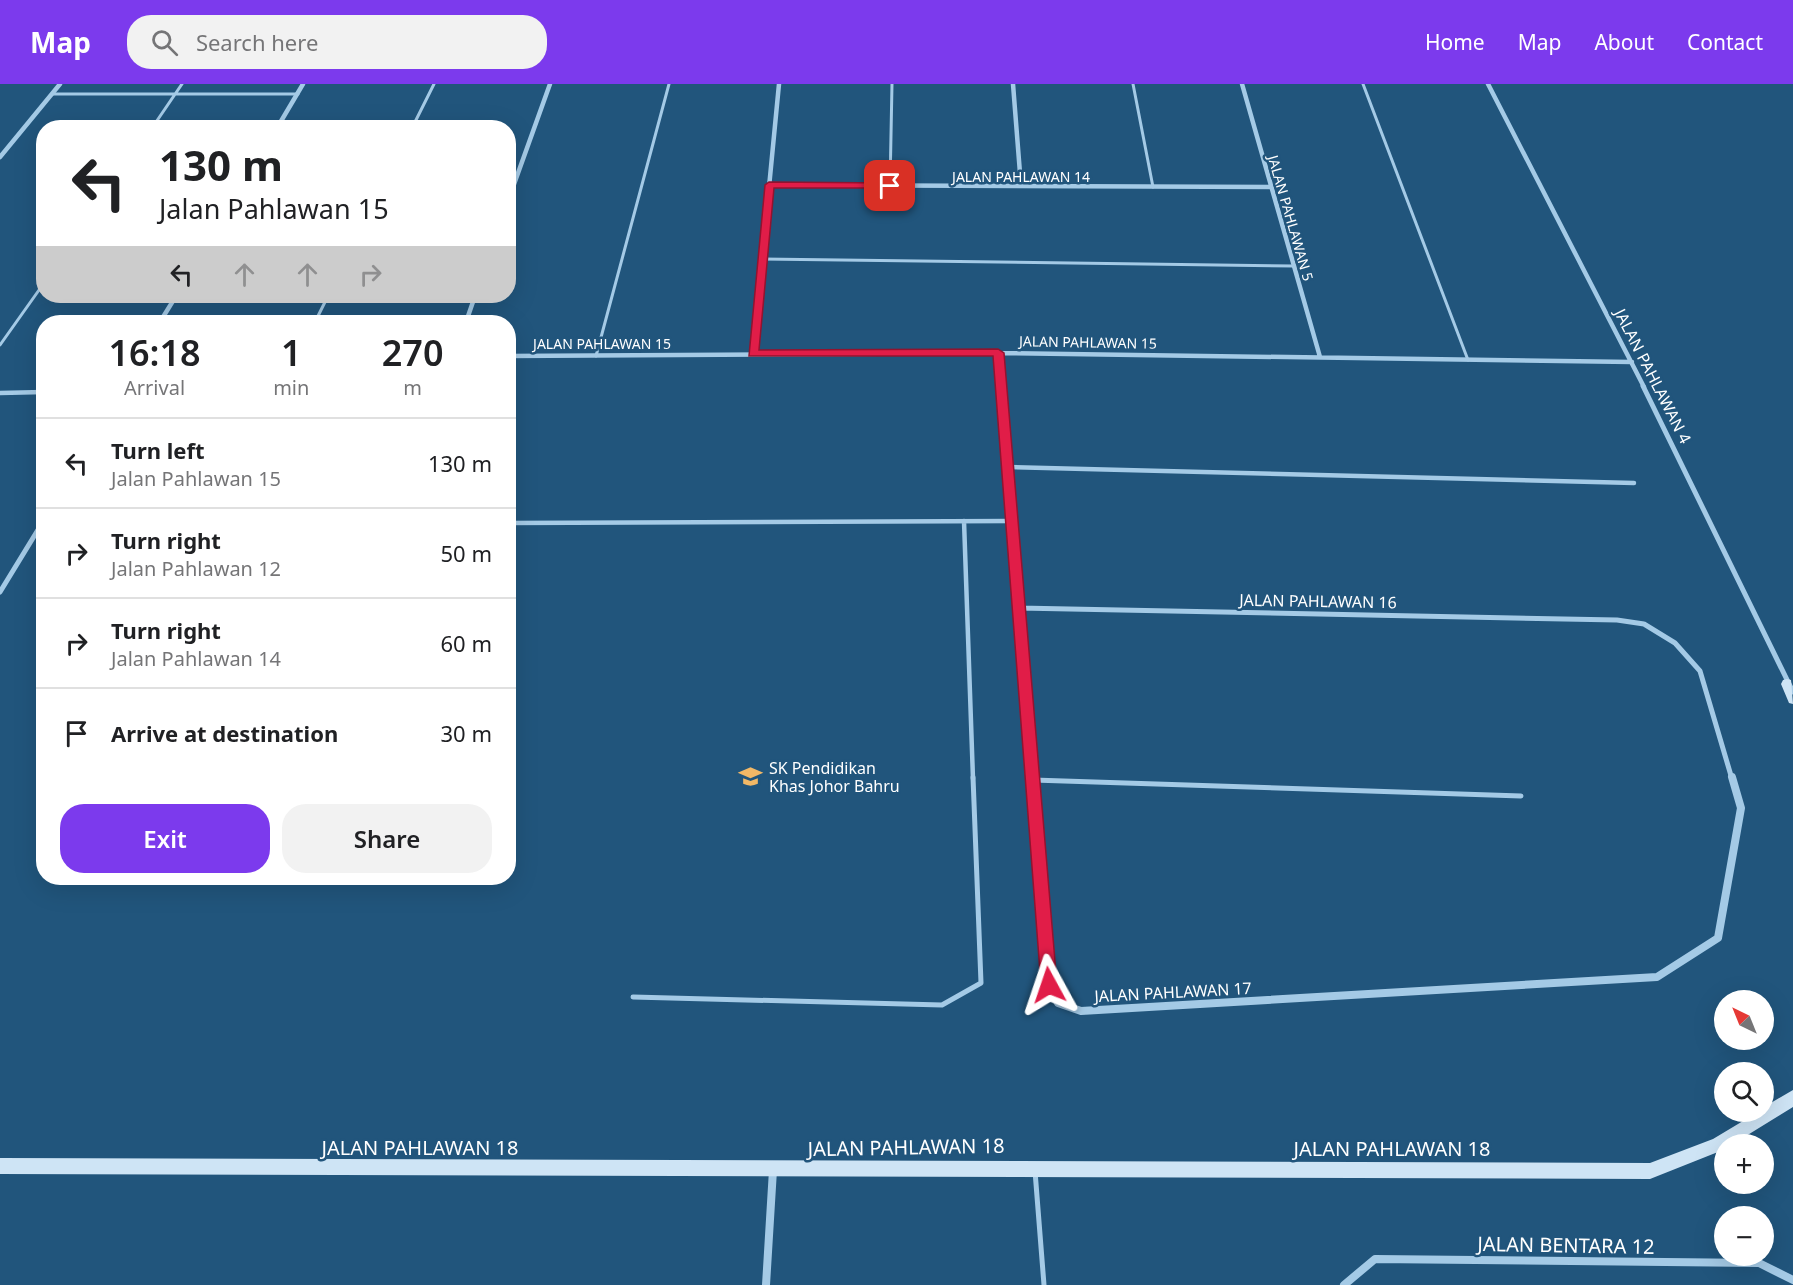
<!DOCTYPE html>
<html lang="en">
<head>
<meta charset="utf-8">
<style>
	:root { --surface:#fff; --page:#f2f2f2; --text:#202124; --muted:#757577; --line:#e0e0e0; --accent:#7c3aed }
	body { margin:0; font-family:"Noto Sans",sans-serif; background:var(--page); color:var(--text); height:100vh; display:flex; flex-direction:column; font-size:22px; white-space:nowrap }
	* { box-sizing:border-box; margin:0 }
	p { font-size:20px; color:var(--muted) }
	.icon { flex:none; width:33px; height:33px; fill:none; stroke:currentColor; stroke-width:2; stroke-linecap:round; stroke-linejoin:round }
	.map { position:relative; flex:1; overflow:hidden }
	.details { position:absolute; left:36px; top:231px; width:480px; height:570px; display:flex; flex-direction:column; background:var(--surface); border-radius:24px; box-shadow:0 6px 24px #0002 }
	.details>* { flex:none }
	.banner { position:absolute; left:36px; top:36px; width:480px; height:183px; border-radius:24px; box-shadow:0 6px 24px #0002; background:#fff; color:var(--text); overflow:hidden }
	.needle { width:39px; rotate:317deg }
	.tools { position:absolute; left:1714px; top:906px; display:grid; gap:12px }
	.tools a { display:grid; place-items:center; width:60px; height:60px; border-radius:50%; background:var(--surface); box-shadow:0 6px 24px #0002; font-size:30px }
	.pin { position:absolute; display:grid; place-items:center; width:51px; height:51px; color:#fff; margin:-26px; border-radius:12px; box-shadow:0 3px 9px #0006 }
	.me { position:absolute; width:66px; margin:-33px; rotate:355deg; stroke-linejoin:round; filter:drop-shadow(0 0 4px #0008) }
	.turn { display:flex; align-items:center; gap:21px; height:126px; padding:0 24px; font-size:27px }
	.turn .icon { width:78px; height:78px; stroke-width:2.5 }
	.turn b { display:block; font-size:42px; line-height:51px }
	.lanes { display:flex; align-items:center; height:57px; padding:0 24px; background:#0003; justify-content:center; gap:30px; direction:ltr }
	.lanes .off { opacity:.35 }
	.eta { display:flex; justify-content:space-evenly; align-items:center; height:102px; text-align:center }
	.eta b { font-size:36px; font-weight:600; line-height:42px }
	.primary-button { display:flex; gap:12px; margin-top:auto; padding:12px 24px }
	.primary-button a { flex:1; height:69px; border-radius:24px; background:var(--accent); color:#fff; font-size:24px; font-weight:600; line-height:69px; text-align:center }
	.primary-button a+a { background:var(--page); color:var(--text) }
	ul { padding:0; list-style:none }
	li { display:flex; align-items:center; gap:18px; height:90px; padding:0 24px; border-top:2px solid var(--line) }
	li div { flex:1 }
	li b { display:block; font-size:22px }
	li em { font-style:normal }
	header { display:flex; align-items:center; gap:36px; box-sizing:border-box; height:84px; padding:0 30px; background:var(--accent); color:#fff }
	header strong { font-size:28px }
	nav { display:flex; gap:33px; margin-inline-start:auto; font-size:21px }
	.search { width:420px; height:54px; background:var(--page); display:flex; align-items:center; gap:15px; box-sizing:border-box; padding:0 21px; border-radius:24px; color:var(--muted); font-size:22px }
	.map>svg:first-child { display:block }
	.lines { fill:none; stroke-linecap:round; stroke-linejoin:round }
	.lane-far2 { stroke:#a4cae6; stroke-width:3 }
	.lane-far1 { stroke:#a4cae6; stroke-width:4.5 }
	.lane { stroke:#a4cae6; stroke-width:5 }
	.street-far2 { stroke:#a4cae6; stroke-width:4.5 }
	.street-far1 { stroke:#a4cae6; stroke-width:5 }
	.street { stroke:#a4cae6; stroke-width:8 }
	.secondary { fill:#cee4f5; fill-rule:evenodd }
	.route { fill:#e11d48; stroke:#92132f; stroke-width:1.5 }
	.labels { text-anchor:middle; dominant-baseline:central; stroke-width:5; stroke-linejoin:round; paint-order:stroke }
	.far-street-label { font-size:14px; fill:#fff; stroke:#21557c }
	.street-label { font-size:16px; fill:#fff; stroke:#21557c }
	.poi-label { font-size:16px; fill:#fff; stroke:#21557c; text-anchor:start }
	.near-street-label { font-size:20px; fill:#fff; stroke:#21557c }
</style>
</head>
<body>
<header>
<strong>Map</strong>
<div class="search"><svg class="icon" aria-label="search" viewBox="0 0 24 24"><circle cx="10" cy="10" r="6"/><path d="M15 15l6 6"/></svg>Search here</div>
<nav><a>Home</a><a>Map</a><a>About</a><a>Contact</a></nav>
</header>
<div class="map">
<svg width="1793" height="1201" viewBox="0 0 1793 1201">
	<rect width="100%" height="100%" fill="#21557c"/>
	<g class="lines">
		<path class="lane-far2" d="M1133,0L1153,103
			M1363,0L1468,276
			M52,10H298
			M152,44L182,0
			M412,44L434,0
			M890,102L892,0
			M762,175L1294,182
			M315,238L328,212
			M0,261L44,199
			M596,272L669,0"/>
		<path class="lane-far1" d="M0,309L44,308
			M1008,383L1634,399
			M964,437L973,695
			M508,439L1012,437"/>
		<path class="lane" d="M1033,696L1521,712
			M633,913L942,921L981,899L973,693
			M1035,1087L1044,1201"/>
		<path class="street-far2" d="M1013,0L1021,102
			M1242,0L1320,273
			M1488,0L1644,303
			M277,44L303,0
			M0,73L60,0
			M769,101L1272,103
			M508,117L550,0
			M160,238L176,212
			M466,238L475,212
			M753,269L779,0
			M998,269L1001,303
			M508,272L998,269L1632,278"/>
		<path class="street-far1" d="M1001,302L1032,695
			M1643,302L1793,608
			M0,508L44,436
			M1019,524L1617,536L1644,540L1675,559L1700,587L1732,695"/>
		<path class="street" d="M1032,693L1049,901L1058,919L1081,927L1657,893L1718,854L1741,724L1732,693
			M766,1201L773,1086
			M1344,1201L1375,1175L1759,1179L1793,1196"/>
		<path class="secondary" d="M1787,595L1791,596L1793,620L1789,619L1781,600L1783,596Z
			M1793,1006V1023L1733,1060H1725L1723,1066L1650,1095L0,1090V1074L1650,1079L1713,1055L1758,1028H1764V1023Z"/>
	</g>
	<path class="route" d="M769,98L890,99L895,102L890,104H774L759,266L998,265L1004,269L1057,901L1055,906L1049,909L1043,906L1041,901L993,272H749L765,101Z"/>
	<defs>
		<symbol id="school-bare" viewBox="-9 -9 18 18"><path d="M0-5L7-2L0 1L-7-2ZM-4 1L0 2.5L4 1V4Q0 6-4 4Z" fill="#f2b866" stroke="#21557c" stroke-width="2.5" paint-order="stroke"/></symbol>
	</defs>
	<g fill-rule="evenodd">
		<use href="#school-bare" x="734" y="676" width="33" height="33"/>
	</g>
	<g class="labels">
		<g class="far-street-label">
			<text x="1021" y="92">JALAN PAHLAWAN 14</text>
			<text transform="translate(1291 134) rotate(74)">JALAN PAHLAWAN 5</text>
			<text transform="translate(1088 258) rotate(1)">JALAN PAHLAWAN 15</text>
			<text x="602" y="259">JALAN PAHLAWAN 15</text>
		</g>
		<g class="street-label">
			<text transform="translate(1653 292) rotate(63)">JALAN PAHLAWAN 4</text>
			<text transform="translate(1318 517) rotate(1)">JALAN PAHLAWAN 16</text>
			<text transform="translate(1173 908) rotate(-3)">JALAN PAHLAWAN 17</text>
		</g>
		<g class="poi-label">
			<text x="769" y="684">SK Pendidikan<tspan x="769" dy="18">Khas Johor Bahru</tspan></text>
		</g>
		<g class="near-street-label">
			<text x="420" y="1063">JALAN PAHLAWAN 18</text>
			<text transform="translate(906 1063) rotate(-1)">JALAN PAHLAWAN 18</text>
			<text x="1392" y="1064">JALAN PAHLAWAN 18</text>
			<text transform="translate(1566 1161) rotate(1)">JALAN BENTARA 12</text>
		</g>
	</g>
</svg>
<div class="tools">
<a><svg class="needle" viewBox="-14 -14 28 28"><path d="M0-13l5 13h-10z" fill="#e53935"/><path d="M0 13l5-13h-10z" fill="#757577"/></svg></a>
<a><svg class="icon" aria-label="search" viewBox="0 0 24 24"><circle cx="10" cy="10" r="6"/><path d="M15 15l6 6"/></svg></a>
<a>+</a>
<a>−</a>
</div>
<div class="pin" style="left:890px;top:102px;background:#d93025"><svg class="icon" aria-label="arrive" viewBox="0 0 24 24"><path d="M6 21V4h12l-3 4 3 4H6"/></svg></div>
<svg class="me" style="left:1049px;top:901px" viewBox="-20 -20 40 40"><path d="M0-17L14 15 0 8-14 15z" fill="#e11d48" stroke="#fff" stroke-width="4"/></svg>
<div class="banner">
<div class="turn"><svg class="icon" aria-label="left" viewBox="0 0 24 24"><path d="M17 20v-9H6M10 6l-5 5 5 5"/></svg><div><b>130 m</b>Jalan Pahlawan 15</div></div>
<div class="lanes"><svg class="icon" aria-label="left" viewBox="0 0 24 24"><path d="M17 20v-9H6M10 6l-5 5 5 5"/></svg><svg class="icon off" aria-label="ahead" viewBox="0 0 24 24"><path d="M12 20V5M6 11l6-6 6 6"/></svg><svg class="icon off" aria-label="ahead" viewBox="0 0 24 24"><path d="M12 20V5M6 11l6-6 6 6"/></svg><svg class="icon off" aria-label="right" viewBox="0 0 24 24"><path d="M7 20v-9h11M14 6l5 5-5 5"/></svg></div>
</div>
<section class="details">
<div class="eta">
<div><b>16:18</b><p>Arrival</p></div>
<div><b>1</b><p>min</p></div>
<div><b>270</b><p>m</p></div>
</div>
<ul>
<li><svg class="icon" aria-label="left" viewBox="0 0 24 24"><path d="M17 20v-9H6M10 6l-5 5 5 5"/></svg><div><b>Turn left</b><p>Jalan Pahlawan 15</p></div><em>130 m</em></li>
<li><svg class="icon" aria-label="right" viewBox="0 0 24 24"><path d="M7 20v-9h11M14 6l5 5-5 5"/></svg><div><b>Turn right</b><p>Jalan Pahlawan 12</p></div><em>50 m</em></li>
<li><svg class="icon" aria-label="right" viewBox="0 0 24 24"><path d="M7 20v-9h11M14 6l5 5-5 5"/></svg><div><b>Turn right</b><p>Jalan Pahlawan 14</p></div><em>60 m</em></li>
<li><svg class="icon" aria-label="arrive" viewBox="0 0 24 24"><path d="M6 21V4h12l-3 4 3 4H6"/></svg><div><b>Arrive at destination</b></div><em>30 m</em></li>
</ul>
<div class="primary-button"><a>Exit</a><a>Share</a></div>
</section>
</div>
</body>
</html>
